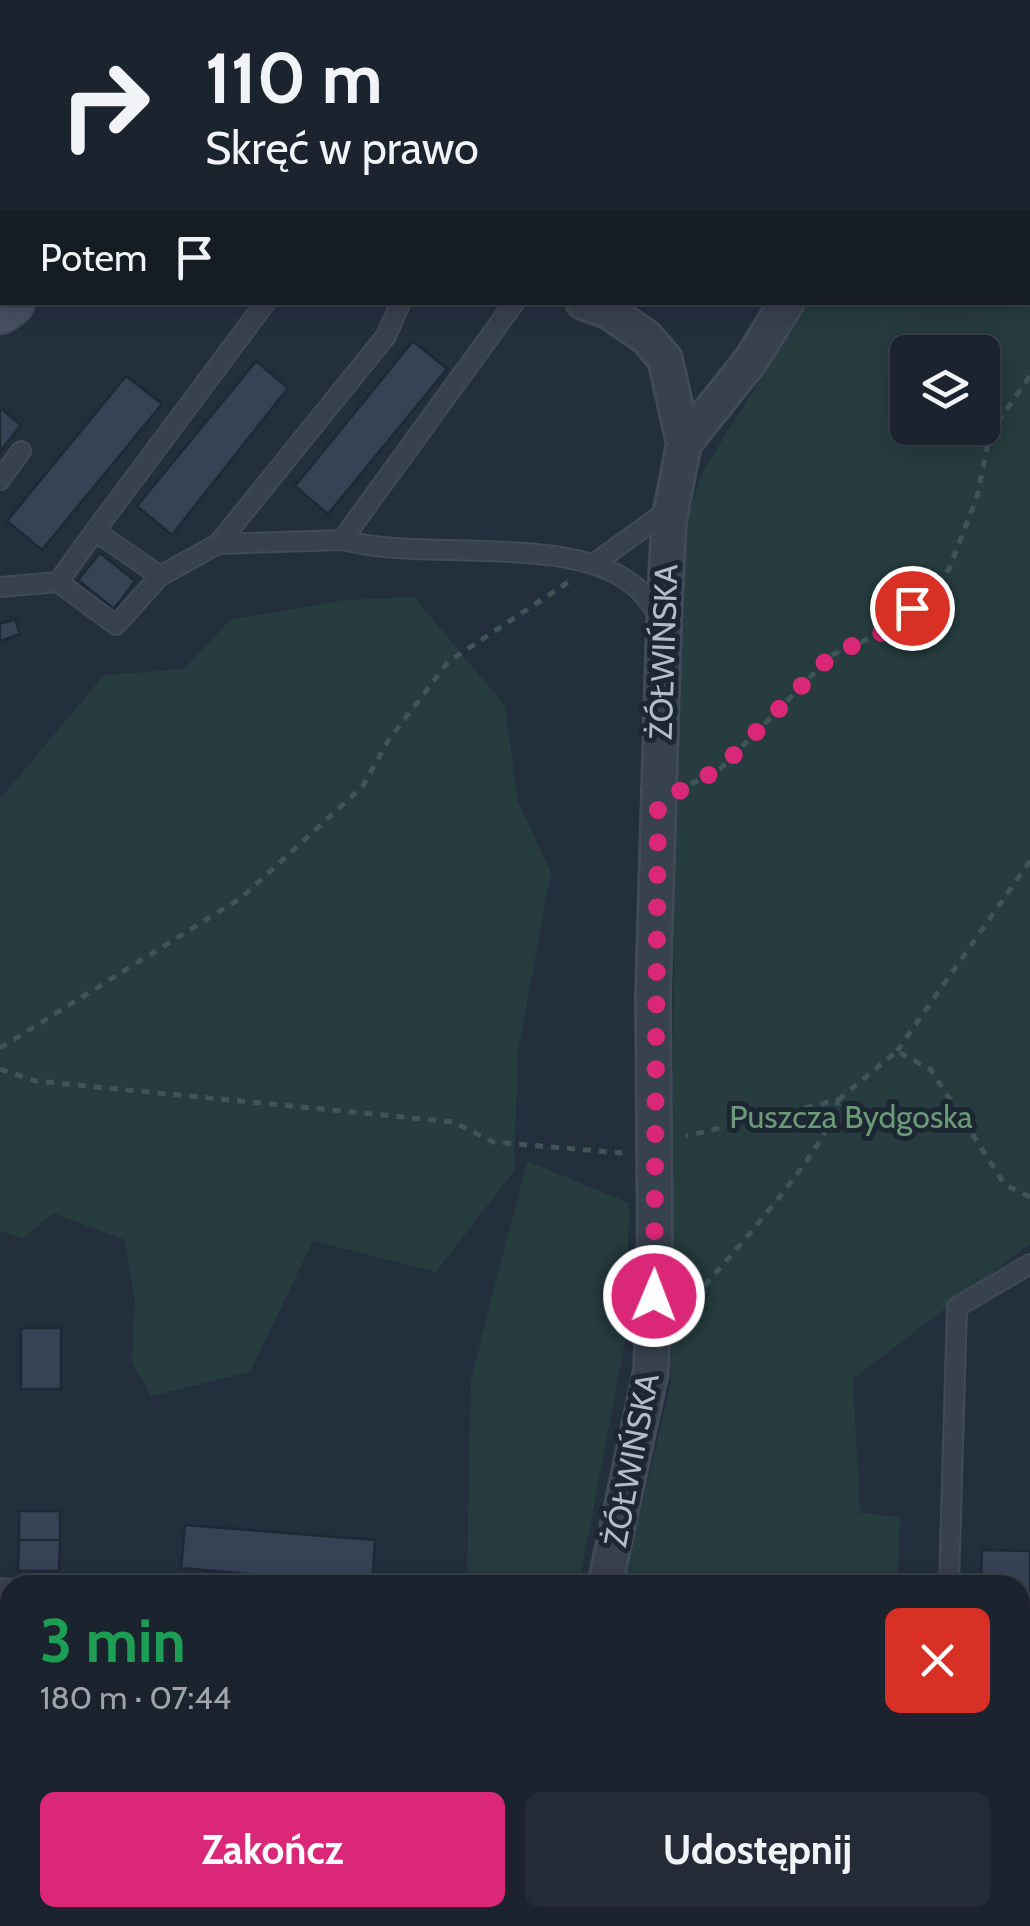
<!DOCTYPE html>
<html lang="pl">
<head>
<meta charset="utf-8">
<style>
	:root { --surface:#1b232e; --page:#242b36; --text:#f1f3f6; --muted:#a0a4aa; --line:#39404a; --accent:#db2777 }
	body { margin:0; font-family:Cabin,sans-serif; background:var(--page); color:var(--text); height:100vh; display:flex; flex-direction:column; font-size:38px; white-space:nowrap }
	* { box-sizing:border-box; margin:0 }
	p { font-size:32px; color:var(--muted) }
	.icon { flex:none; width:55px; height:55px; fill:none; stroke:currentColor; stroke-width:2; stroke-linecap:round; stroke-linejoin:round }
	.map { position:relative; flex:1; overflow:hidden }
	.side { position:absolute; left:0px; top:1575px; width:1030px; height:352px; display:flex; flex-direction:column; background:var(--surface); border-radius:30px 30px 0 0; box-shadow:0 5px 25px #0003,0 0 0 2px var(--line) }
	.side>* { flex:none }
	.banner { position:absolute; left:0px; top:0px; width:1030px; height:305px; box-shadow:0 5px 25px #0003,0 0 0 2px var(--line); background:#1b232e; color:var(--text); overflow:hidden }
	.controls { position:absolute; left:890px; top:335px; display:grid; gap:20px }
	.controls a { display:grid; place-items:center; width:110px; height:110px; border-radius:15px; background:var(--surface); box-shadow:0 5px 25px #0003,0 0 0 2px var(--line); font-size:50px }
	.pin { position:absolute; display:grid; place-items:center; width:85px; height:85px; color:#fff; margin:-42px; border:5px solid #fff; border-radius:50%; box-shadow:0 2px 10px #0007 }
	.me { position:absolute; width:110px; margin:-55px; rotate:1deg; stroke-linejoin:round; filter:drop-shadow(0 0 8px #0008) }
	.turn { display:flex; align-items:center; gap:35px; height:210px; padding:0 40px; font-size:45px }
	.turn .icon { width:130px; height:130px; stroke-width:2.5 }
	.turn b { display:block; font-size:70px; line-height:85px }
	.then { display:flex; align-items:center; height:95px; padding:0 40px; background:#0003; gap:20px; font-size:38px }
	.round { display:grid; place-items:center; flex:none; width:105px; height:105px; border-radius:15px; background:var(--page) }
	.summary { display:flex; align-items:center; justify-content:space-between; height:170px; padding:0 40px }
	h1 { font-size:60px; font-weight:700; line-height:75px; color:#1e9e55 }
	.action { display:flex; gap:20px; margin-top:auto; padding:20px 40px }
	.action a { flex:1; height:115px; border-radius:15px; background:var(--accent); color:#fff; font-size:40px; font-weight:700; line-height:115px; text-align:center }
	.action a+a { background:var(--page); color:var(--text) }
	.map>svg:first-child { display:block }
	.green { fill:#263c3f; fill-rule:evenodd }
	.building { fill:#364354; stroke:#1f2835; stroke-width:2.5 }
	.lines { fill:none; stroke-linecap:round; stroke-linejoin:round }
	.lane-casing { stroke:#414a57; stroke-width:22 }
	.street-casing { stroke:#414a57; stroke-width:38 }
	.secondary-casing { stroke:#414a57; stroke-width:52 }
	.path { stroke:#3f5557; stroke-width:5; stroke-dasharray:8 8; stroke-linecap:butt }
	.lane { stroke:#38414e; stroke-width:18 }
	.street { stroke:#38414e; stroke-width:32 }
	.secondary { stroke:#465061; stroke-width:48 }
	.route { stroke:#db2777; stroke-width:18; stroke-dasharray:0 32.4 }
	.labels { text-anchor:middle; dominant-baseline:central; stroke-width:10; stroke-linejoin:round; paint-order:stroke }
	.street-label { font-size:32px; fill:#b4bcc9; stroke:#1d2633 }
	.park-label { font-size:32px; fill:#6b9a76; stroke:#1d2633 }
</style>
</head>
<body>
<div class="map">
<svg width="1030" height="1926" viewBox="0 0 1030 1926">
	<rect width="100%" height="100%" fill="#242f3e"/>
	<path class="green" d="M80,0H418L81,2Z
		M1030,5V1244L853,1379L860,1513L900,1517L897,1585H623L671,1383L676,704L688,514L704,469L809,303L1028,302ZM908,352H982V428H908Z
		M414,597L505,706L518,802L551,872L518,1052L514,1171L436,1272L313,1241L250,1372L151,1396L132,1362L135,1302L125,1240L53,1213L24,1238L0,1231V799L104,675L184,669L230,620L343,600Z
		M527,1161L629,1203L626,1336L579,1585H516L467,1577L471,1379Z
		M0,1756L10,1757V1855L0,1849Z
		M373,1918H517L515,1926H398Z
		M545,1918H881V1926H543Z"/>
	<path class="building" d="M413,341L447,369L328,514L295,486Z
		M256,361L288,388L172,535L137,506Z
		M126,376L162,404L42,550L7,521Z
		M0,408L21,425L0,452Z
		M100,553L135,581L114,609L78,580Z
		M15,619L20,634L0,641V624Z
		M21,1328H61V1389H21Z
		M19,1511H60V1540H19Z
		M185,1525L375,1540L372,1585L181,1568Z
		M19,1540H60L59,1571H18Z
		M982,1550L1030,1551V1595L1020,1594V1585H981Z
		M1020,1646H1030L1029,1836H1020Z
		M1020,1894H1030V1926H1016Z
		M180,1918H230L226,1926H176Z
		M279,1918H329L326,1926H275Z"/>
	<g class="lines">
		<defs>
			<path id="lane" d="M0,480L21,451
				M95,531L266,302
				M342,540C424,562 566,533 632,584C644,592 653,608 662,619
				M218,544L386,336L401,302
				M595,563L671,508
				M58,582L116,625L160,576
				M0,587L58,582L95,531L160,576L218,544L342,540L515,302
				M949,1585L957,1307L1030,1264
				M0,1629L10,1622
				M940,1926V1918"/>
			<path id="street" d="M977,2L978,0
				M583,302L608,311L646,337L665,359L684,444L669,520L664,621L653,995L655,1267L651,1371L605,1585
				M684,444L751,360L787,302
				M0,1596L10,1597
				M0,1853L10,1858
				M128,1918L145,1926
				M254,1926L258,1918
				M528,1926L530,1918"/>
			<path id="secondary" d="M466,2L469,0
				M0,309L10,302"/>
		</defs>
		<use href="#lane" class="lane-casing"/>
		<use href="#street" class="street-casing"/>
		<use href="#secondary" class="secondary-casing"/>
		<path class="path" d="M691,784L721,768L832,655L893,628L949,569L977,497L990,433L1030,376
			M0,1048L241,898L363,786L388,741L448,662L570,581
			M897,1051L1030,861
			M0,1069L36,1081L454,1122L493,1142L622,1153
			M838,1100L897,1051L931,1070L1005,1185L1030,1197
			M684,1310C720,1266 830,1149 838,1100L686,1136"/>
		<use href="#lane" class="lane"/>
		<use href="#street" class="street"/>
		<use href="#secondary" class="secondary"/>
	</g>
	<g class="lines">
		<path class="route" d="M654,1296L658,803L721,768L832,655L892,628L912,608"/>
	</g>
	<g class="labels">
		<g class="street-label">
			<text transform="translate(663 652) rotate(-88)">ŻÓŁWIŃSKA</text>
			<text transform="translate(631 1460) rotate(-79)">ŻÓŁWIŃSKA</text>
		</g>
		<g class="park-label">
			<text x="851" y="1116">Puszcza Bydgoska</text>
		</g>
	</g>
</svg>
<div class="controls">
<a><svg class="icon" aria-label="layers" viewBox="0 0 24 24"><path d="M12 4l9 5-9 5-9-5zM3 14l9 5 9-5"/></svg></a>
</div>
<div class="pin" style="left:912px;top:608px;background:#d93025"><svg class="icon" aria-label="arrive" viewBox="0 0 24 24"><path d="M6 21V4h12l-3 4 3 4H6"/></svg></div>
<svg class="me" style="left:654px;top:1296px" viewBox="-20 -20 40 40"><circle r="17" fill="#db2777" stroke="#fff" stroke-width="3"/><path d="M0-11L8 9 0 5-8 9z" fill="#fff"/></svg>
<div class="banner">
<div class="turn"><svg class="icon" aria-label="right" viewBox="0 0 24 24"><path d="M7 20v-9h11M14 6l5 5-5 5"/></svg><div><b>110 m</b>Skręć w prawo</div></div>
<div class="then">Potem<svg class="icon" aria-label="arrive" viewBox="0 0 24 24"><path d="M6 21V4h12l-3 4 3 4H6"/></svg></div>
</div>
<section class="side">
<div class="summary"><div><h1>3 min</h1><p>180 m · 07:44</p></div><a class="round" style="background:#d93025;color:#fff"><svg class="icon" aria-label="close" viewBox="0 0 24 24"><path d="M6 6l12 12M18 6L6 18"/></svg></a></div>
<div class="action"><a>Zakończ</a><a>Udostępnij</a></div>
</section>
</div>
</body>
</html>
